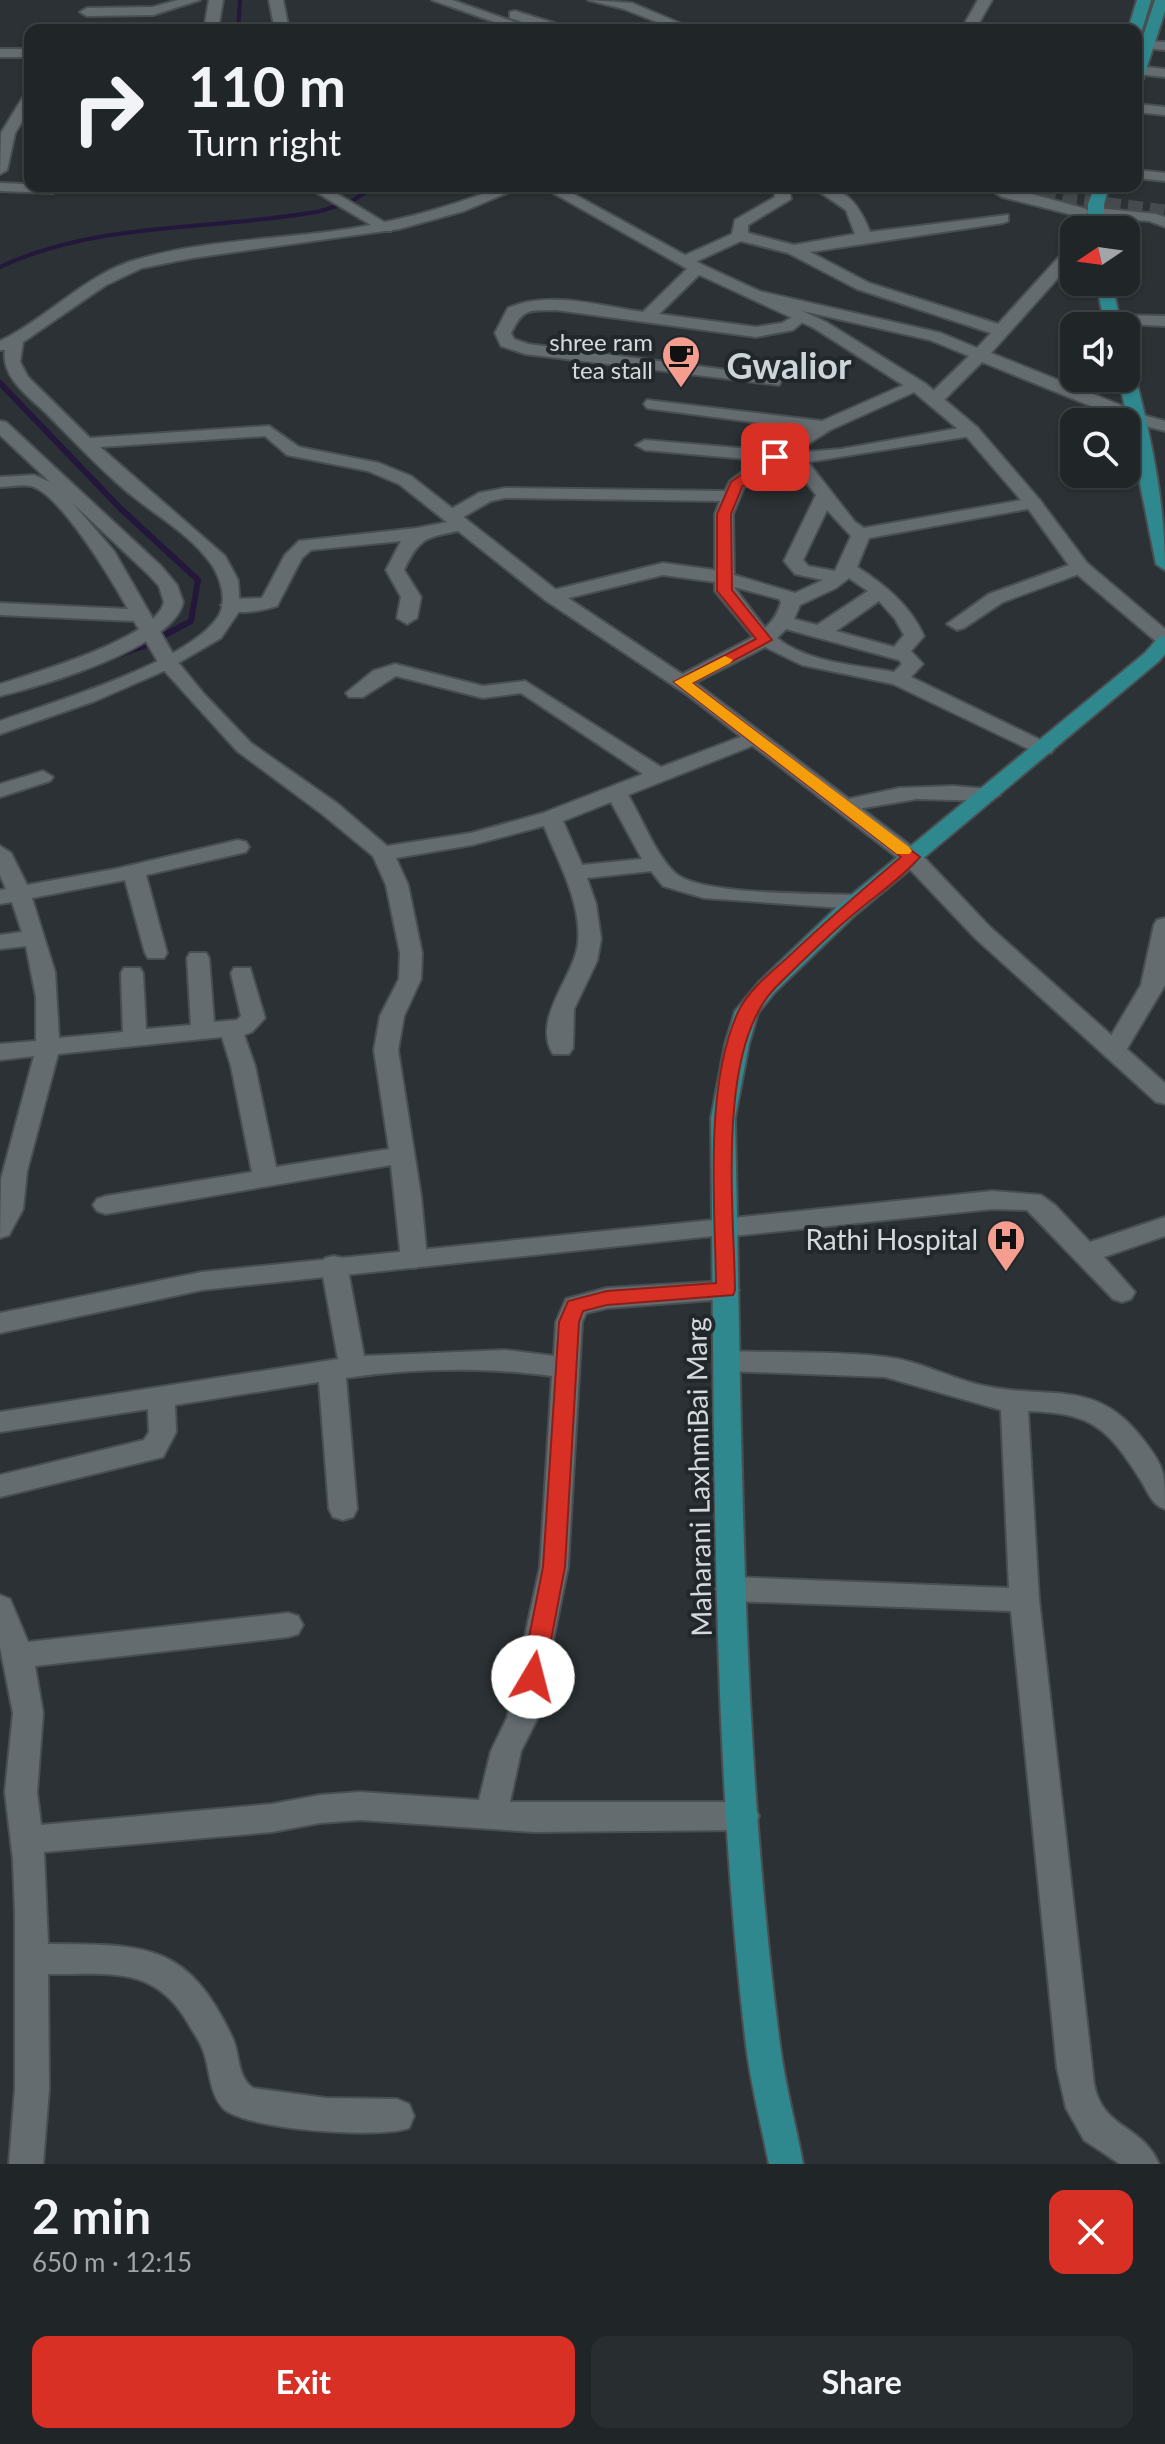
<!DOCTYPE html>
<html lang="en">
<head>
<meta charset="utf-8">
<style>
	:root { --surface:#202527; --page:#282d2f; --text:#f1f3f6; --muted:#a2a5a7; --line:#3d4244; --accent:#d93025 }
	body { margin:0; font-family:Lato,sans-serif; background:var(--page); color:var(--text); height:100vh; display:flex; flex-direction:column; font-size:30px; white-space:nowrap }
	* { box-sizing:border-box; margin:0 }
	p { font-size:26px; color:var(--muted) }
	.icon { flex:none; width:44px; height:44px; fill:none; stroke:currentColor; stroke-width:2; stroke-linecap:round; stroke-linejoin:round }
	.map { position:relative; height:2164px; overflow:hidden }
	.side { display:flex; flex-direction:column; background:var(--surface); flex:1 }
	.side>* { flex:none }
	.top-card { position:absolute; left:24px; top:24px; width:1118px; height:168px; border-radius:16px; box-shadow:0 2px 6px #0004,0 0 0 2px var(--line); background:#202527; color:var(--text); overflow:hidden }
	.needle { width:52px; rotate:257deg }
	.buttons { position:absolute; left:1060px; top:216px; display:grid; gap:16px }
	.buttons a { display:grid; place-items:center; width:80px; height:80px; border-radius:16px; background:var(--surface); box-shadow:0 2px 6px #0004,0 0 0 2px var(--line); font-size:40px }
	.pin { position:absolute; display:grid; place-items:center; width:68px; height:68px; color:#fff; margin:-34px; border-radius:16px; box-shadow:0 4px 12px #0006 }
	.me { position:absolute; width:88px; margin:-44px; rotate:8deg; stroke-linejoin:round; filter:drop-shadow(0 0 6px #0008) }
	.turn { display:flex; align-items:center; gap:28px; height:168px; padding:0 32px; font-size:36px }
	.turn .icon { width:104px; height:104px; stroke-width:2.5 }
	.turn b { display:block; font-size:56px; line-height:68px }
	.round { display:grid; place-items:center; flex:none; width:84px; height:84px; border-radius:16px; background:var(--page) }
	.headline { display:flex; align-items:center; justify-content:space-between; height:136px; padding:0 32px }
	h1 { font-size:48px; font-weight:700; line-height:60px }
	.cta { display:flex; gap:16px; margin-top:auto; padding:16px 32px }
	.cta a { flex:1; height:92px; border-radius:16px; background:var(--accent); color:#fff; font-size:32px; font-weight:700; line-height:92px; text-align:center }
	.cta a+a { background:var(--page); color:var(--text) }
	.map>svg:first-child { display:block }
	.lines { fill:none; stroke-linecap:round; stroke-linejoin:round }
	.stream-far1 { stroke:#23173c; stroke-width:4 }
	.stream { stroke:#23173c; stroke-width:6 }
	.secondary-tunnel { stroke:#444a4d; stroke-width:15; stroke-dasharray:15 7; stroke-linecap:butt }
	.street-casing { stroke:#494f51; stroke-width:4 }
	.secondary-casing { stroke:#494f51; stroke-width:4 }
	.primary-casing { stroke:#494f51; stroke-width:4 }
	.street { fill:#656c70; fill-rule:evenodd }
	.secondary { fill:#656c70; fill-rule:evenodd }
	.primary { fill:#30888f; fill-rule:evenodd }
	.route { fill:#d93025; stroke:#8d1f18; stroke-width:2 }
	.slow { fill:#f59e0b }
	.labels { text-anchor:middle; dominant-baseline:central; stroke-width:8; stroke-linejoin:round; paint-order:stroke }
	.far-poi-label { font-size:24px; fill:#d5d9db; stroke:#21272a; text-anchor:end }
	.poi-label { font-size:28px; fill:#d5d9db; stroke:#21272a; text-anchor:end }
	.street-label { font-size:28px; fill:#d5d9db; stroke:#21272a }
	.far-town-label { font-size:36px; font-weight:bold; fill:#ced5da; stroke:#21272a }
</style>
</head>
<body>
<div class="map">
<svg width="1165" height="2164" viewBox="0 0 1165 2164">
	<rect width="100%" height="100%" fill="#2b3134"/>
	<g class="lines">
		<path class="stream-far1" d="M238,30L240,0
			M0,267C100,220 215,231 321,211L352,201L375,186"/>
		<path class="stream" d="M0,383L120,508L198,580L191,621L144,646L115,656"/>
		<path class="secondary-tunnel" d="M1020,186L1071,200L1165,212"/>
		<defs>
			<path id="street" d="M178,0H200L153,15L87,16L80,12L87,8L153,7Z
				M209,0H223L218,30H204Z
				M588,0L632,3L696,30H677L624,9Z
				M978,0H992L975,30H961Z
				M1149,41L1165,42V50L1144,48V42Z
				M0,49H30V57H0Z
				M1136,66L1165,69V77L1136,74Z
				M30,93V109L15,133L7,170L0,174L1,133L25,94Z
				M1136,104L1165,107V115L1136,112Z
				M0,183L69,186L53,193L0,191Z
				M306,186H324L394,228L391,231H381Z
				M774,186H788L791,199L748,225V233L794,245L855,234L846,210L811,186C845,186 858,202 870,232L1008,215V221L1003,223L810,252L869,283L998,324L1068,247L1074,245V260L991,353L1145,415L1148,419L1145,423H1133L982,362L941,403H929L926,399L929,395L969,356L930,340L754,300L746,295L754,290L941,333L977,348L991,333L857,289L788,253L741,241L691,264H679V258L732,234L735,220L775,197Z
				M1096,208L1156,214L1165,217V227L1149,221L1091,216L1088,213Z
				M697,263L705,268L703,271L659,314L756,327L782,323L801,312L809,317L793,330L756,337L556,310C528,311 524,307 511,333L514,339L528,344L773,376L779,377L781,381L779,385L525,354L501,346L495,333L508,308C548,290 602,306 643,312L691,265Z
				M1112,315L1165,316V326L1106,323V317Z
				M915,380L921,381L923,385L921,389L830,430L794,453L841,449L971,426L977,427L980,431L977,435L971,436L808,462L855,522L864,528L1033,498L1039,499L1042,503L1039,507L1033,508L869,538L857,567C885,585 910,605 924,636L911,651L923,664L911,677L1051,745L1054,749L1051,753H1037L893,684L802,665L765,647L689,686H675L672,682L675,678L753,637L715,591V582L663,575L552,602L542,596L545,592L663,563L715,570V514L720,501L505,498L491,501L458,520L466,521L469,525L466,529C430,538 421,533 404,570L421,597L417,618L407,624L397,618L401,597L386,570L401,541L311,550L302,558L277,606C260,611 235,617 221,605L231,599L262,598L285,555L299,541L417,528L448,522L441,517L444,513L479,493L505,488L725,491L730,481L758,460L645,450L636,445L645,440L773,451L807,429L653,409L647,408L644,404L647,400L822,421ZM780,462L791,463L816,495L784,561L795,574L823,580L795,593L734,575L733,514L744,487ZM827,510L851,536L835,571L808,566L803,560ZM849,578L868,591L817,625L794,619L800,605L836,588ZM734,587L779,599L781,602C778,613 774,620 765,628ZM879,601L895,619L904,635L894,647L836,631ZM786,629L899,660L902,664L894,672C857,665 808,663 777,638Z
				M34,475L57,485L114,551L177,661L204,694L251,743L338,804L387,846L471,833L543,813L643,774L521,693L483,698L396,676L363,697H349L346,693L373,671L395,664L483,686L525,681L661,767L748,734H762L765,738L762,742L628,795C643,820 655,854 675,873C700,896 820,893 857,895L865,897L868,902L865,907L857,909L704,898L663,886L651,871L587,878L596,904L601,939L597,961L574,1009L573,1048L569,1054H553C531,1019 575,976 578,943C582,903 558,862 544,826L472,845L396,858L408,885L422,953L421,979L404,1016L398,1050L421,1196L427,1259L423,1266L414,1268L405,1266L401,1259L391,1165L106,1214L97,1211L93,1205L97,1199L106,1196L252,1172L231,1066L222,1037L58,1054L27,1171L23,1209L9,1235L0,1238L1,1179L34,1056L0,1060V1044L36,1041V997L26,946L0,949V935L22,932L12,902L0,904V890L6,889L0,875V846L11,853L27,885L115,869L238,840L246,842L249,847L246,852L146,875L167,953L164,958H148L145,953L125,880L32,898L55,972L59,1038L123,1032L121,973L124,968H140L143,973L146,1029L191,1025L187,958L190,953H206L209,958L214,1022L237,1020L241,1016L231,973L234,968H250L265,1018L252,1032L244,1035L255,1066L276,1167L389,1149L374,1050L380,1016L399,979L400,953L386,885L373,856L322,814L237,751L161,667L134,621L0,615V603L128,609C113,582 60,493 31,486C23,484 9,487 0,487V477ZM611,802L642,859L582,865L563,821Z
				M1080,561L1087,563L1089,567L1087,571L1003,602L964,628L957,630L947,624L989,594Z
				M43,771L53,777L50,781L0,797V784Z
				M953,786L989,789L1000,795L989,801L917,799L846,811L835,805L839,801L899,788Z
				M1165,918V985L1122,1057H1106L1102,1051L1141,985L1154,925L1157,920Z
				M992,1191L1041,1195L1055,1205L1090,1242L1165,1217V1236L1104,1257L1135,1292L1131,1299L1122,1302L1113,1299L1027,1210L992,1209L723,1237L714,1234L710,1228L714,1222L723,1219Z
				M334,1256L343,1258L347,1265L364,1356L505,1350L554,1356L556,1322L566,1299L607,1288L726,1281L735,1283L739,1290L735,1297L726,1299L607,1308L586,1313L582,1322L568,1567L537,1719L521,1751L510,1802H743L754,1806L759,1816L754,1826L743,1830L534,1832L360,1820L320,1823L272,1832L44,1852L48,1944C144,1945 188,1941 233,2039C240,2056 237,2077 253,2088L326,2098L397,2099L409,2104L414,2116L409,2128C381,2139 245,2130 223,2108C209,2093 210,2068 203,2050C200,2041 193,2032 188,2023C154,1964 108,1975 48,1974L49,2089L43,2164H9L15,2089V1914L13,1860L5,1792L13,1713L0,1647V1595L10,1599L28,1642L288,1613L298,1616L303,1625L298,1634L288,1637L35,1666L43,1713L37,1792L41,1825L272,1804L320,1795L360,1792L479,1800L491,1751L507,1718L540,1567L552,1376C485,1367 414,1368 346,1378L357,1509L353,1517L343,1520L333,1517L329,1509L319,1382L175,1405L176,1432L163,1457L0,1497V1475L144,1440L149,1432L148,1409L0,1432V1412L338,1359L321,1265L325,1258Z
				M727,1351C779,1353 834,1351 886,1357C920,1361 951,1379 985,1386C1048,1400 1095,1378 1141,1437C1165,1467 1165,1472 1165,1509C1152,1505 1149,1494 1142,1482C1108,1428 1093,1413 1028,1411L1039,1600L1094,2084C1102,2129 1143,2125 1159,2164H1120L1084,2140L1066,2108L1057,2068L1011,1611L731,1601L721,1597L716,1589L721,1581L731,1577L1009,1588L1001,1410L885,1377L727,1371L718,1368L714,1361L718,1354Z"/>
			<path id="secondary" d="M269,0H283L289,30H275Z
				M432,0H452L537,30H517Z
				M515,11L567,27L569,30H548L510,18V12Z
				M1136,170L1165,173V181L1136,178Z
				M503,186H523L464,211L399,229L192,258L142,268L106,285L23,342L20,362L28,377L90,438L269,426L299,447L379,463L411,476L559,592L700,686L919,852L990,927L1165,1083V1104L1156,1102L974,937L903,862L686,694L545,600L399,484L368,471L287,455L265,436L100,447L225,556L238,580L240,610L221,638L166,670L95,701L0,734V721C53,702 187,663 218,617C228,602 221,579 212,565C191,534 153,514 125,490C97,466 72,439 46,413C28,396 1,377 5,350H0V341C46,319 81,279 129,262C192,242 262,240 327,232C388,224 446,209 503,186Z
				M541,186H559L703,265L826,322L926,384L977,427L1039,499L1087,563L1165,629V645L1158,643L1073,571L1027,507L965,435L914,392L814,328L691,271Z
				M985,186H1003L1086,209L1089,212L1081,217L1002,197Z
				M1049,186H1087L1075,193L1051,189Z
				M1139,414L1165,421V431L1133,423L1130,419L1133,415Z
				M0,421L6,422L161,566L177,585L183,602C175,647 41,686 0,696V684C34,673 157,638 164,602L159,586L148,574L0,435Z
				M723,1219L732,1222L736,1228L732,1234L202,1290L0,1333V1313L202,1272Z"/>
			<path id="primary" d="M1137,0H1151L1142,30L1136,34V30H1128Z
				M1155,0H1165V11L1143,79L1136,83V58Z
				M1095,186H1109L1104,204V230H1088V204Z
				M1096,282H1112L1121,326H1105Z
				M1126,367L1134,372C1151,436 1165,503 1165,570L1156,564L1119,378H1126Z
				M1165,636V654L1159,661L854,916L775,992L758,1013L749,1044L735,1118C742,1427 740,1738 780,2045C785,2085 796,2125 803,2164H769C761,2125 751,2085 746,2045C710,1738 715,1427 711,1118L725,1044L735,1011L759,982L838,906L1145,653L1158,638Z"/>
		</defs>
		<use href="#street" class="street-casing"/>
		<use href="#secondary" class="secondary-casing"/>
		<use href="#primary" class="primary-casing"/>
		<use href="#street" class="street"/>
		<use href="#secondary" class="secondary"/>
		<use href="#primary" class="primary"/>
	</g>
	<path class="route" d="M770,454L781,457L742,487L731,514L732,590L772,640L692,683L920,857C902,878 876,895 855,913C827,936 801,962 775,988C716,1049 734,1209 735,1290L733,1295L607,1305L583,1311L579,1322L565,1567L544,1677L541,1684L533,1687L525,1684L521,1677L543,1567L559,1322L568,1301L607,1291L716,1283C715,1202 704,1087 738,1012C748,991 770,973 787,958C824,923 862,890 901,857L674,682L756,639L717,591V514L731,482Z"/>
	<path class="slow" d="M725,656L733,660L730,663L692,683L909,847L912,851L909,854H897L674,682Z"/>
	<defs>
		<symbol id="cafe-pin" viewBox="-11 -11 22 30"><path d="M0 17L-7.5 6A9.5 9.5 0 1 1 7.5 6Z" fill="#f59d8e" stroke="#21272a"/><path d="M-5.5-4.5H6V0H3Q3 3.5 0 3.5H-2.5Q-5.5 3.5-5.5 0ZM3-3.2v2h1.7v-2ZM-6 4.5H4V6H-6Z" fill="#111"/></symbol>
		<symbol id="hospital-pin" viewBox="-11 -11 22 30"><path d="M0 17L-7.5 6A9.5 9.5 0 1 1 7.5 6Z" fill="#f59d8e" stroke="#21272a"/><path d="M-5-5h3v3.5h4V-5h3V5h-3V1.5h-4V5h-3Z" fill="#111"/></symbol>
	</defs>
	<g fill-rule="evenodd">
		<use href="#cafe-pin" x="659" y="333" width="44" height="60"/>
		<use href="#hospital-pin" x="984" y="1217" width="44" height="60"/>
	</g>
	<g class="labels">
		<g class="far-poi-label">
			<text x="653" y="341">shree ram<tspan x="653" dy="28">tea stall</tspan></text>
		</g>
		<g class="poi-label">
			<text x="978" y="1239">Rathi Hospital</text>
		</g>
		<g class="street-label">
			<text transform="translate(698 1477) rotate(-91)">Maharani LaxhmiBai Marg</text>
		</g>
		<g class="far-town-label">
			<text x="789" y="365">Gwalior</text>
		</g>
	</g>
</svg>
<div class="buttons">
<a><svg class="needle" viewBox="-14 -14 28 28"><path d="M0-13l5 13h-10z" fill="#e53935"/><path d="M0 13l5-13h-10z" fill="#a2a5a7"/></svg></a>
<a><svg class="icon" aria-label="sound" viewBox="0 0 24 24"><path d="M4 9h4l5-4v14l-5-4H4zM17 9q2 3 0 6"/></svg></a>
<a><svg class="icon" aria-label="search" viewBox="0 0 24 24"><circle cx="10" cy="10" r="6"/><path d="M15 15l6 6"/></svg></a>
</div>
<div class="pin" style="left:775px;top:457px;background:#d93025"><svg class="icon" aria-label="arrive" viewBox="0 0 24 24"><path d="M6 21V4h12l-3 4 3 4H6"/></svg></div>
<svg class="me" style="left:533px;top:1677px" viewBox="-20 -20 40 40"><circle r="19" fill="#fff"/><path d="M0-13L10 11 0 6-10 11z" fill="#d93025"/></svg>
<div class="top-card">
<div class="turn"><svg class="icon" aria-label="right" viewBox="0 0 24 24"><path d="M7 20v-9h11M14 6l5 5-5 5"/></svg><div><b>110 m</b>Turn right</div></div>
</div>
</div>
<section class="side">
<div class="headline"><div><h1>2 min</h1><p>650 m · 12:15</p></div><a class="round" style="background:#d93025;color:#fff"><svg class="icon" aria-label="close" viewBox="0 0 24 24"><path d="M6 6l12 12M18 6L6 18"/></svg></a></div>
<div class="cta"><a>Exit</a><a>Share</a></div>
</section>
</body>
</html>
